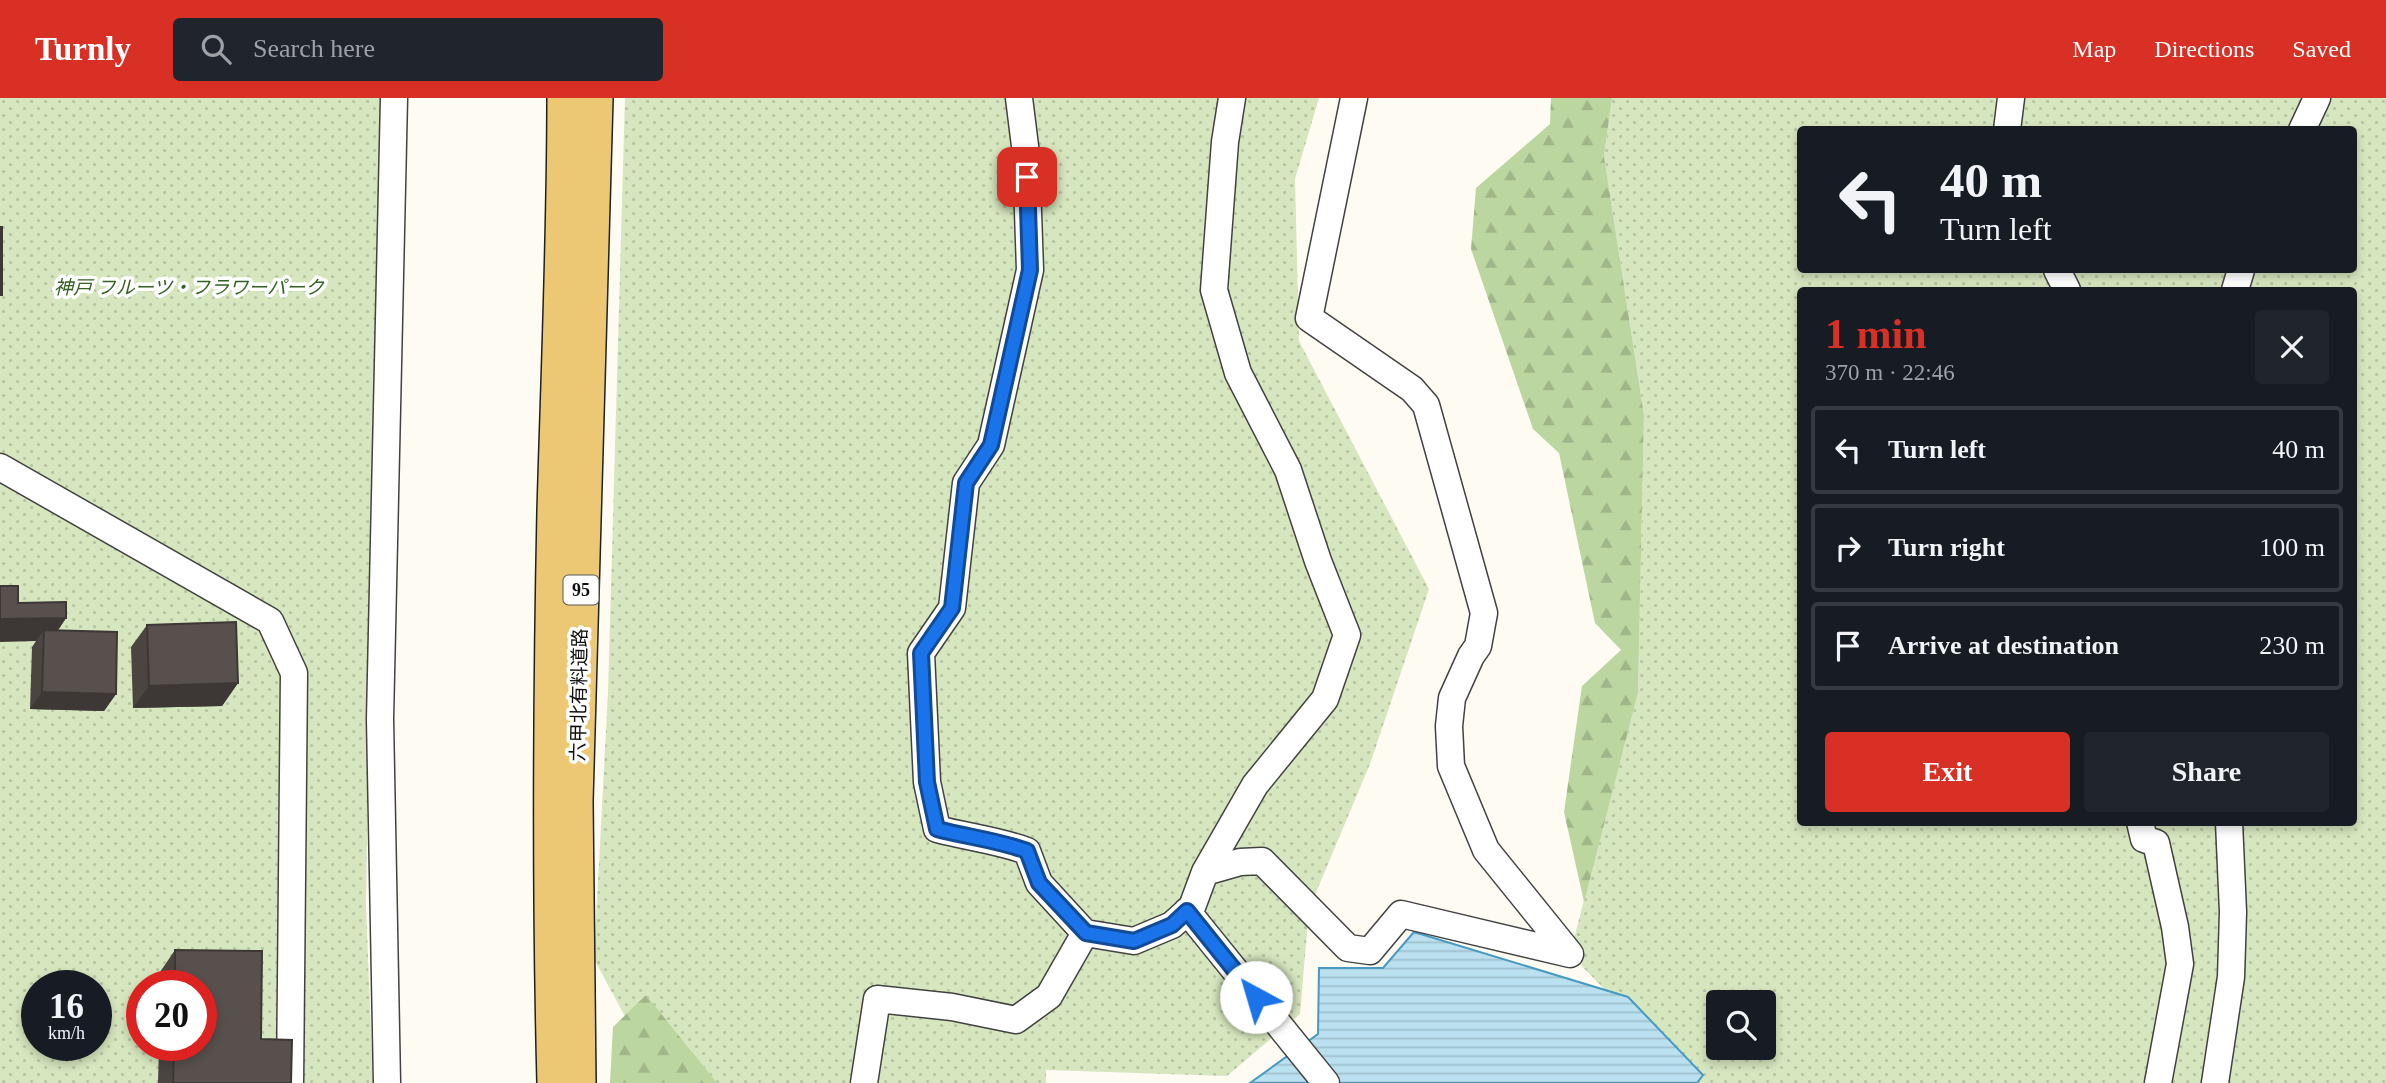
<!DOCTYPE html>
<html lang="en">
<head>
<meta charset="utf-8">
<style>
	:root { --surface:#171b24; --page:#20242c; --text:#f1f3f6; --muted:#9ea1a6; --line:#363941; --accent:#d93025 }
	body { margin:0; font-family:"Times New Roman","Noto Sans JP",serif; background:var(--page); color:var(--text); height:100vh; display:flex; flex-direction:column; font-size:26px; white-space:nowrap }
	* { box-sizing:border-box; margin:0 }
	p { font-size:23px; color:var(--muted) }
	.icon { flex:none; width:38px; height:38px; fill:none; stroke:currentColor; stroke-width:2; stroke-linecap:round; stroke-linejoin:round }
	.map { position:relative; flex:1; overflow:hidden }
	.drawer { position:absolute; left:1797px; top:189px; width:560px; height:539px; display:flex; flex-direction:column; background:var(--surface); border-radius:7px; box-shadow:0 4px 10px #0003 }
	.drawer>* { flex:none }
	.guide { position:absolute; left:1797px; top:28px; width:560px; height:147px; border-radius:7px; box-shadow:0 4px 10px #0003; background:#171b24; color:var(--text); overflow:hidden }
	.tools { position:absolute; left:1706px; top:892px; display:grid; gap:14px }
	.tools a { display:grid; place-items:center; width:70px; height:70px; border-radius:7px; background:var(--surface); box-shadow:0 4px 10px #0003; font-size:35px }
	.speed { position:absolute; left:21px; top:872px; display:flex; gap:14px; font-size:35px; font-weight:700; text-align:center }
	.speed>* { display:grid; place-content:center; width:91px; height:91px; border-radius:50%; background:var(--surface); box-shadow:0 4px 10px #0003; line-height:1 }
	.speed small { font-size:18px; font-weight:400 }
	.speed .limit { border:10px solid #d22; background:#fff; color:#111 }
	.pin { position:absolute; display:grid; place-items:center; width:60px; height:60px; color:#fff; margin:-30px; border-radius:14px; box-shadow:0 4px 10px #0006 }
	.me { position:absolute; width:77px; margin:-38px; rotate:321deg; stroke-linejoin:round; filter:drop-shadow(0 0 5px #0008) }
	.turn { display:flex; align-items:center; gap:24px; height:147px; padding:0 28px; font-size:32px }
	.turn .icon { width:91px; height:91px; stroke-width:2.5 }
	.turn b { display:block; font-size:49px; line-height:60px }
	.round { display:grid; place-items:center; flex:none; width:74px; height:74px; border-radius:7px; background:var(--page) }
	.summary { display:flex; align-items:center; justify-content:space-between; height:119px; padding:0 28px }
	h1 { font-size:42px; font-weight:800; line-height:52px; color:var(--accent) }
	.button { display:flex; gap:14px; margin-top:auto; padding:14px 28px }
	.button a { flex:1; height:80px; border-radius:7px; background:var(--accent); color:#fff; font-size:28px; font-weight:800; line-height:80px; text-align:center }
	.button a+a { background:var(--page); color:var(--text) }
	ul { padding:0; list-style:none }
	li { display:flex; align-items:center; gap:21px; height:88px; margin:0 14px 10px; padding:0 14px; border:4px solid var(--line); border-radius:7px }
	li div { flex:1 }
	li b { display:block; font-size:26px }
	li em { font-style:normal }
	header { display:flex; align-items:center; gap:42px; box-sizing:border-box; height:98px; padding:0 35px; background:var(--accent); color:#fff }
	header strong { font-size:33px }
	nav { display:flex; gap:38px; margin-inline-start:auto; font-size:24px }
	.search { width:490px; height:63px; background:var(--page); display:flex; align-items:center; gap:18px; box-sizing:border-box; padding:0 24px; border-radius:7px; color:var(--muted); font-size:26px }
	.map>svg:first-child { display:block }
	.grass { fill:url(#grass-dots); fill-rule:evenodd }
	.forest { fill:url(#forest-firs) }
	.water { fill:url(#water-rules); stroke:#489ac2; stroke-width:2 }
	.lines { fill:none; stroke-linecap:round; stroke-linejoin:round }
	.minor-casing { stroke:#424242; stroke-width:29 }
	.major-casing { stroke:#202020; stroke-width:36 }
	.minor { stroke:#fff; stroke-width:26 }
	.major { stroke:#edc874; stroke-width:33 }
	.wall { fill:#4b4542 }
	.shaded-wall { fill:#3d3836 }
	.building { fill:#57504d; stroke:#3d3836; stroke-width:2 }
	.route-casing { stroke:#114b97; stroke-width:18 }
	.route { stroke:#1a73e8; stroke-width:12 }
	.labels { text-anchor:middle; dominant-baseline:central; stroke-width:7; stroke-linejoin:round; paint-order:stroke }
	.shield { fill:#fff; stroke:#575757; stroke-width:2 }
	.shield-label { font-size:18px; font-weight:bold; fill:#0f0f0f }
	.park-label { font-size:19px; font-style:italic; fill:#356224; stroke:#fff }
	.street-label { font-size:19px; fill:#0f0f0f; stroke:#fff }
</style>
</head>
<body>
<header>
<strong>Turnly</strong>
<div class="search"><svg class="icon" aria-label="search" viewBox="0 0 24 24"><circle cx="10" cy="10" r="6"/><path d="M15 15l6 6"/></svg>Search here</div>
<nav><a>Map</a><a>Directions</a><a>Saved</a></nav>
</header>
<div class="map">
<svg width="2386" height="985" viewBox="0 0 2386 985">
	<defs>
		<pattern id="grass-dots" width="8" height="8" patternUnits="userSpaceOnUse" patternTransform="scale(1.75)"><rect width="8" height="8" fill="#d6e6be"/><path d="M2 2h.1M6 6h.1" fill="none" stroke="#b6c4a2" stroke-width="1.8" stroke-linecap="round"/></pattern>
		<pattern id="forest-firs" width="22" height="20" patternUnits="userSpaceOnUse" patternTransform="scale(1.75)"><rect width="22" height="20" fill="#bbd69f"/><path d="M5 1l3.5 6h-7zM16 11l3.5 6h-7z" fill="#a0b688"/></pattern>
		<pattern id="water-rules" width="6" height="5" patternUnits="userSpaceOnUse" patternTransform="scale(1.75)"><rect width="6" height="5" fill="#bbe1f1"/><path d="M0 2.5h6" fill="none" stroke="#a0c0cd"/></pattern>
	</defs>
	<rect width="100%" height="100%" fill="#fefbf3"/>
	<path class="grass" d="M0,0H384L371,396L366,809L373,985H0ZM37,887H96V947H37ZM142,887H201V947H142Z
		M625,0H1319L1295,81L1299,243L1429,491L1370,666L1309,811L1300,916L1227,978L1046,972V985H661L594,861L608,594Z
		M1612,0H2386V985H1696L1570,856L1638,595L1644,317L1604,58ZM1801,32H2354V172H1801ZM1801,192H2354V724H1801ZM1718,905H1764V950H1718Z"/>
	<path class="forest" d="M1551,0H1612L1604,58L1644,317L1638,595L1584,804L1564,714L1582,588L1621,552L1595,525L1559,355L1533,331L1471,151L1476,90L1550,26Z
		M646,897L717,985H610L613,929Z"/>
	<path class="water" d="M1414,834L1628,899L1703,977L1697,985H1250L1318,936L1319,870H1383Z"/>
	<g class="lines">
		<defs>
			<path id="minor" d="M1019,0L1026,56L1030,172L991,347L966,385L952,510L921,555L927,684L937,731C967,739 997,742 1027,753L1039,785L1085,835L1134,843L1172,827L1192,809L1205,774L1240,764L1262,763L1348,850L1370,853L1401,816L1570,856L1486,752L1451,668L1449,628L1452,600L1471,558L1478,548L1484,515L1426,307L1412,291L1309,220L1354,0
				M2007,32L2011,0
				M2302,32L2317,0
				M2057,172L2067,192
				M2235,192L2241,172
				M0,369L270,523L294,575L290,985
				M2140,724L2144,741L2156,745L2175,829L2180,866L2158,985
				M1205,774L1255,687L1325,601L1347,537L1318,463L1288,372L1238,275L1214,192L1225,44L1232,0
				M1187,813L1326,985
				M387,985L380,621L394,0
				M864,985L877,901L952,909L1016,922L1049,898L1085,835
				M2215,985L2231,879L2233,814L2229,724"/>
			<path id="major" d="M554,985C549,794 550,604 554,413C558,275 564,138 564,0
				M579,985L576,703L596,0"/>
		</defs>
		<use href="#minor" class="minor-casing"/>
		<use href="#major" class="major-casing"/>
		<use href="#minor" class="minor"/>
		<use href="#major" class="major"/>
	</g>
	<path class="wall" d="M18,505L66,520L58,532L116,596L104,613L30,611L32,549L36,543Z
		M147,527L238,585L222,608L133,610L131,549Z
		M175,852L261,941L291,985H158L159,947H201V887H159L160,874Z"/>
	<path class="shaded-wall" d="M66,520L51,543L44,532L36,543L0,544V521Z
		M238,585L222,608L133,610L149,588Z
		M42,594L116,596L104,613L30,611Z"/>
	<path class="building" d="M0,129H2V197H0Z
		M0,488H18V505L66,504V520L0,521Z
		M236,524L238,585L149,588L147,527Z
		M44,532L117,534L116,596L42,594Z
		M175,852L262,853L261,941L292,942L291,985H173L174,947H201V887H175Z"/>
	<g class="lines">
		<defs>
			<path id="route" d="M1027,79L1030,172L991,347L966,385L952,510L921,555L927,684L937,731C967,739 997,742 1027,753L1039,785L1086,835L1134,843L1172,827L1187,813L1256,899"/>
		</defs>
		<use href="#route" class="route-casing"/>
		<use href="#route" class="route"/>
	</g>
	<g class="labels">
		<rect class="shield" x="563.5" y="477.5" width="35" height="29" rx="5"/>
		<g class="shield-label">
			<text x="581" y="492">95</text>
		</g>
		<g class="park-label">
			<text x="189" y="189">神戸 フルーツ・フラワーパーク</text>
		</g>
		<g class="street-label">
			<text transform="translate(579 597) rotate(-89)">六甲北有料道路</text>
		</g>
	</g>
</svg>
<div class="tools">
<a><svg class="icon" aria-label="search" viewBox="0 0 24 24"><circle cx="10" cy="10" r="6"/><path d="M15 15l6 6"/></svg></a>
</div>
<div class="speed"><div>16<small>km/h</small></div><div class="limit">20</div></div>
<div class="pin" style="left:1027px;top:79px;background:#d93025"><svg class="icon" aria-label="arrive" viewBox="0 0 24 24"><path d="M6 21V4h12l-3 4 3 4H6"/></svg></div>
<svg class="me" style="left:1256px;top:899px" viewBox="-20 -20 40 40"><circle r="19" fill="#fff"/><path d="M0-13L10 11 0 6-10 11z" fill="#1a73e8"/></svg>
<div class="guide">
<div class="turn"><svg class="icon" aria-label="left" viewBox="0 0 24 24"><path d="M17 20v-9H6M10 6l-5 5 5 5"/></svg><div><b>40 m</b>Turn left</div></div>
</div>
<section class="drawer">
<div class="summary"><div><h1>1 min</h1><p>370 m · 22:46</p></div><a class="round"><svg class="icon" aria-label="close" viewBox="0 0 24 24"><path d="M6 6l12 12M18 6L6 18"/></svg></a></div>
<ul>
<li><svg class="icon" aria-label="left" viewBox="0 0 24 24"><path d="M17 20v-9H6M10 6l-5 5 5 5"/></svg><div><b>Turn left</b></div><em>40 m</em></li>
<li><svg class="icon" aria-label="right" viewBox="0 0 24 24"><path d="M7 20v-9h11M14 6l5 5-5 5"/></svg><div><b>Turn right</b></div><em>100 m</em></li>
<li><svg class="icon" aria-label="arrive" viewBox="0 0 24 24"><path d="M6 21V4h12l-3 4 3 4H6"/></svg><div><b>Arrive at destination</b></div><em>230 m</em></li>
</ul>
<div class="button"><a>Exit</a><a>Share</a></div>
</section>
</div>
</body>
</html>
